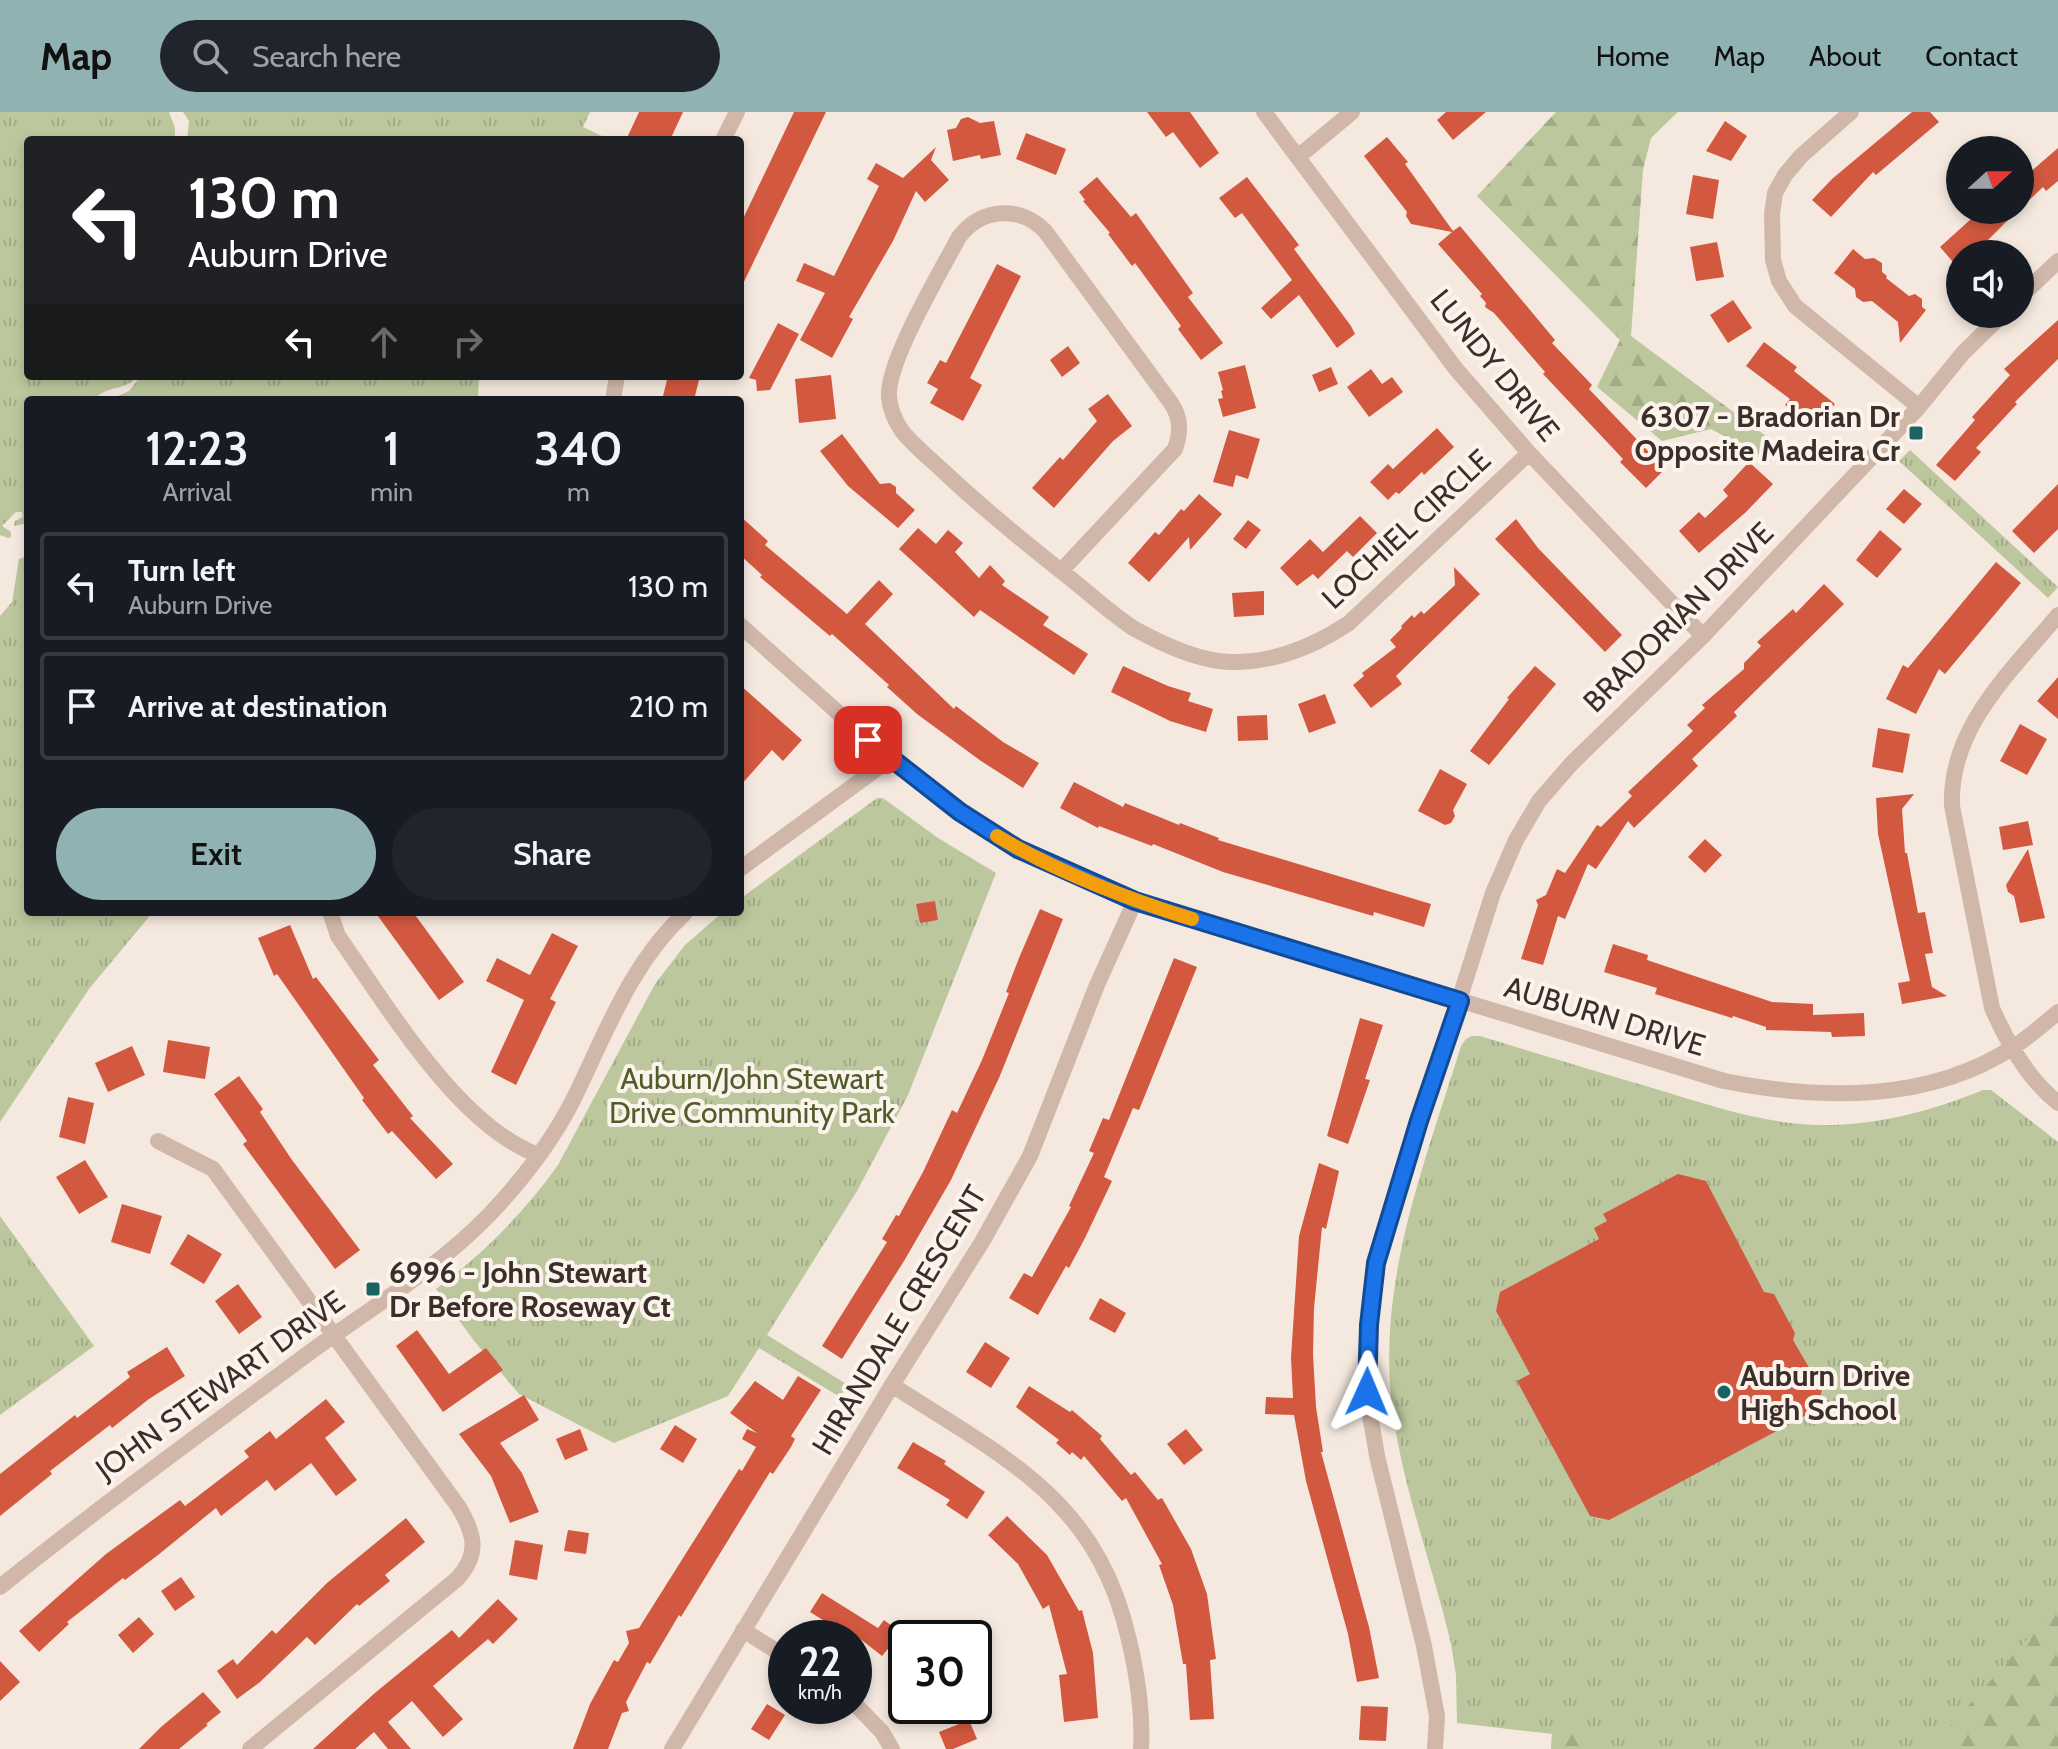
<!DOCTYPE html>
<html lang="en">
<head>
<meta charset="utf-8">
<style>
	:root { --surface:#171b24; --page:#20242c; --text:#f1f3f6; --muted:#9ea1a6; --line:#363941; --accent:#90b2b3 }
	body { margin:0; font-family:Cabin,sans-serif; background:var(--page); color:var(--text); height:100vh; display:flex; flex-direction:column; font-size:30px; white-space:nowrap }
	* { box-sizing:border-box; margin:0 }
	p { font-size:26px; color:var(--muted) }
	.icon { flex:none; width:44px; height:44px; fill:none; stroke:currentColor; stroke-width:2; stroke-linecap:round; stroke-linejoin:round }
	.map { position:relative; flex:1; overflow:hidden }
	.details { position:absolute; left:24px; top:284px; width:720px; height:520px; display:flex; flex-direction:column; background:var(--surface); border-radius:8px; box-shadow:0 4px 12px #0003 }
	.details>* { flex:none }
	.top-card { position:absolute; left:24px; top:24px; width:720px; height:244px; border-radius:8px; box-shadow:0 4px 12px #0003; background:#202124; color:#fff; overflow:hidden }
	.needle { width:52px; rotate:69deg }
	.tools { position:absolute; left:1946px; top:24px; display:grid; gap:16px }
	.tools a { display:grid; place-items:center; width:88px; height:88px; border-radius:50%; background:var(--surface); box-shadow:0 4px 12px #0003; font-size:40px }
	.speed { position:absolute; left:768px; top:1508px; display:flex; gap:16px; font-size:40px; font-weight:700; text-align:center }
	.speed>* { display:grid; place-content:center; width:104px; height:104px; border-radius:50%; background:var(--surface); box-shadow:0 4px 12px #0003; line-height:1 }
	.speed small { font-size:20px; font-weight:400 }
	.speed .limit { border:4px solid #111; border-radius:12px; background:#fff; color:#111 }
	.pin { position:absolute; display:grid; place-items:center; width:68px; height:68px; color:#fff; margin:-34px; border-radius:16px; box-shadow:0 4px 12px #0006 }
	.me { position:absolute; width:88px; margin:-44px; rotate:1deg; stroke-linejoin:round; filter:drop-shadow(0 0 6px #0008) }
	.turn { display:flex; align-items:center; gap:28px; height:168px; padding:0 32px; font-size:36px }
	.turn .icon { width:104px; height:104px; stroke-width:2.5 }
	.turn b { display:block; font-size:56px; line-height:68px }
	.lanes { display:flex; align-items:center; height:76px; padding:0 32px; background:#0003; justify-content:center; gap:40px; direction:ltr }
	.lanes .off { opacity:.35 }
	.eta { display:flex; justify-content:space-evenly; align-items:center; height:136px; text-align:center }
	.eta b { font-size:48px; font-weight:600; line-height:56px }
	.action { display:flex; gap:16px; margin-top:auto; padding:16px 32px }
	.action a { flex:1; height:92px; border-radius:48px; background:var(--accent); color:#111; font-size:32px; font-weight:600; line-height:92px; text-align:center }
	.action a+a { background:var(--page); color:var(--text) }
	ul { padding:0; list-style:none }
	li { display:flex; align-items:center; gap:24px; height:108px; margin:0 16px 12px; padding:0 16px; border:4px solid var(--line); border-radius:8px }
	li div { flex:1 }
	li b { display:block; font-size:30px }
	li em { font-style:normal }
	header { display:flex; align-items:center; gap:48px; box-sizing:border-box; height:112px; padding:0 40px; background:var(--accent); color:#111 }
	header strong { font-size:38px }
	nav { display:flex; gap:44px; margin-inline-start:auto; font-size:28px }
	.search { width:560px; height:72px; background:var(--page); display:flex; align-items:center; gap:20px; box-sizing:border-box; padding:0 28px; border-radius:44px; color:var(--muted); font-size:30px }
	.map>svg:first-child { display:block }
	.forest { fill:url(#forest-firs) }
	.park { fill:url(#park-tufts) }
	.building { fill:#d25840 }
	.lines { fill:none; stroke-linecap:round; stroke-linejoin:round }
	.minor { stroke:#d0b7a9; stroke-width:16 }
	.route-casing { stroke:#114b97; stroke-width:20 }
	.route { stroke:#1a73e8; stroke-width:14 }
	.slow { stroke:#f59e0b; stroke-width:14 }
	.poi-dot { fill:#1a6362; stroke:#fcf4ec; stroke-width:3 }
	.labels { text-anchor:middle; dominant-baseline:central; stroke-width:8; stroke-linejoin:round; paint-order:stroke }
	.street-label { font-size:30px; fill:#3c2e29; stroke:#fcf4ec }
	.poi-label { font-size:30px; font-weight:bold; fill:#3c2e29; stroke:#fcf4ec; text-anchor:start }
	.park-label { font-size:30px; fill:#4f5d2a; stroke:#fcf4ec }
</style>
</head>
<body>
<header>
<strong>Map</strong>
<div class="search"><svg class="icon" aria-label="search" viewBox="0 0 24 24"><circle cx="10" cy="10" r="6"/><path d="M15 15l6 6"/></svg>Search here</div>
<nav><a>Home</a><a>Map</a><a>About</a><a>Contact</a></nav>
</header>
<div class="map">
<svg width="2058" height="1637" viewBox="0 0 2058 1637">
	<defs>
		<pattern id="forest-firs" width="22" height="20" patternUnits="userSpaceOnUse" patternTransform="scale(2)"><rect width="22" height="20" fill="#bcc79d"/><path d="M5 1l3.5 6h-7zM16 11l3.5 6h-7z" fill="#a2ab87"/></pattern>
		<pattern id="park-tufts" width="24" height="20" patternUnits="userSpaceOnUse" patternTransform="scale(2)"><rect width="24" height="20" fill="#bcc79d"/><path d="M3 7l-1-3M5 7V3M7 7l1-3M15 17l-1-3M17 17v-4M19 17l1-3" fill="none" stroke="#a2ab87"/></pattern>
	</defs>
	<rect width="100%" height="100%" fill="#f5e9df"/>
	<path class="forest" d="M1556,0H1678L1651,26L1643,58L1631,224L1786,339L1770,349L1711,317L1662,329L1597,275L1620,228L1477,84Z
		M2058,1357V1637H1808Z
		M1555,1565L1627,1637H1551Z"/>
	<path class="park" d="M0,0H169L175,16V28H28V264H138C126,279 106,273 94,288H28V411L14,414L15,409L23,405L22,400H16L2,414L11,420V425L8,426L0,423Z
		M183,0H590L583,15L610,28H187L189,9Z
		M141,264H479L478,288H109L129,279Z
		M1910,338L2058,475L2048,486L1899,349Z
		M25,445L28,446V800H153L89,877L0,1010V504L12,490L19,447Z
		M877,686H883L938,726L996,761L908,983L857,1079L767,1223L848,1273L840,1285L759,1236L728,1284L614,1331L519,1282L475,1230L436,1177C484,1141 523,1102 558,1053L655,872L685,833L723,800H740V787Z
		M1472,924H1480C1539,942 1598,960 1656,977C1709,993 1761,1011 1817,1013C1875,1014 1929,1000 1983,978H1991L2058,1030V1492L1930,1637H1612L1595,1621L1553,1622L1457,1611L1456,1563L1451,1532C1433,1455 1404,1380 1393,1302C1375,1174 1424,1054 1461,934L1466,927Z
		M0,1104L94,1234L0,1303Z"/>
	<path class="building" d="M639,0H683L670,28H626Z
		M794,0H826L740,178V113Z
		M1147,0H1190L1219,41L1200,56L1173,20L1166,25Z
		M1446,0H1486L1453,28L1437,8Z
		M1912,0H1930L1939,10L1876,63L1873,60L1831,105L1812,88L1832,67Z
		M968,5L980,11L994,9L1001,43L981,47L980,43L953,49L947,18L956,16L961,7Z
		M1725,9L1747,24L1731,49L1706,39Z
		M1026,21L1066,37L1056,63L1016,47Z
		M1387,25L1408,50L1405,52L1453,119L1460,114L1555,228L1552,231L1592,273L1589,277L1665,357L1646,376L1620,350L1623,347L1543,262L1545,260L1494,201L1485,195L1486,191L1480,184L1482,182L1438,132L1452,120L1411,112L1406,104L1407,100L1364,44Z
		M936,35L931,48L949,68L925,90L916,79L893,129L849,205L853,207L832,246L800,228L825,181L796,169L804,151L834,164L879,74L867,67L876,51L903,66Z
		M2058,36V69L2046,79L2043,75L2020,97V69Z
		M1693,63L1719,68L1713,107L1686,102Z
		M1097,65L1131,105L1136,101L1193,181L1188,185L1223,231L1201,248L1178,217L1181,214L1135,151L1132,154L1108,122L1110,121L1083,89L1085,88L1079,80Z
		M1247,65L1299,133L1294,137L1351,214L1355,222L1337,236L1299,183L1271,207L1261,196L1292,168L1242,101L1235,106L1219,86Z
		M1981,98H2018L1982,134L1989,142H1960V158L1940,135Z
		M1717,130L1724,165L1696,169L1690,135Z
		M1853,137L1865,147L1874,146L1882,151V160L1887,164L1886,166L1909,184L1915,182L1922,187V195L1926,198L1900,231L1898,210L1872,189L1863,190L1856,185L1855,177L1834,161Z
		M997,152L1021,164L970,266L982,273L963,309L930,291L938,277L927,271L940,248L946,251Z
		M1733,188L1752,216L1728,231L1710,203Z
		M2058,208V247L2015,290L2017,292L1976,336L1981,340L1955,369L1936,353L1975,308L1972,305L2010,263L2004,257Z
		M778,211L799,222L770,278L757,279L756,268L749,266Z
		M1764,230L1797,255L1794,259L1835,292L1815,316L1785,293L1790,287L1746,254Z
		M1068,234L1080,251L1062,265L1050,248Z
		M1245,253L1256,296L1223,305L1218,287L1223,286L1221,279L1223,278L1218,260Z
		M1331,255L1338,272L1319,280L1312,263Z
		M1371,257L1382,272L1392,265L1403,280L1369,305L1347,275Z
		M831,263L836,307L799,311L795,267Z
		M668,264H700L694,288H662Z
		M1108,282L1132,314L1113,329L1054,396L1032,376L1060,345L1063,348L1097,309L1088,297Z
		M1437,316L1454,335L1424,363L1422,360L1399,382L1396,380L1388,388L1370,370L1388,352L1393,357Z
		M1229,318L1260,327L1248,367L1236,363L1233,375L1213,370Z
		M842,322L880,372L890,371L896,375V381L915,398L898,416L848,374L820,339Z
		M1749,350L1773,372L1746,400L1699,441L1679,419L1699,400L1705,406L1728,384L1723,378Z
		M2058,372V417L2034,441L2012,419Z
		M1904,377L1922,392L1904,412L1886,397Z
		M1199,382L1222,402L1190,438L1189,425L1149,470L1128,451L1155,420L1159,423L1181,397L1184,399Z
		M740,404L768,429L765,433L847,502L879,468L893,482L865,512L954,597L956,594L1003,630L1039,651L1023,676L981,649L917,602L887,575L889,573L832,522L830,524L760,465L762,463L740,443Z
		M1360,404L1377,421L1353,445L1347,439L1318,467L1313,462L1297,474L1280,456L1310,427L1323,440Z
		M1516,407L1538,436L1622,523L1605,540L1495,427Z
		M1248,408L1261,418L1246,437L1233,427Z
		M918,416L936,432L948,418L963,431L955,440L979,466L990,453L1005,469L1002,473L1049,505L1043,513L1088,542L1074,563L980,498L974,505L899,437Z
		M1880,418L1902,437L1877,466L1856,448Z
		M1996,450L2021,471L1945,562L1939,557L1916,602L1886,587L1903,553L1908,556Z
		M1454,455L1480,482L1396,564L1402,572L1371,596L1353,573L1364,564L1362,561L1396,535L1390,528L1402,516L1401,514L1412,503L1414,506L1421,499L1424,502L1455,473Z
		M1824,472L1844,492L1734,600L1737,604L1692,647L1698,654L1634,716L1628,709L1596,757L1588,752L1565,807L1558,804L1543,853L1521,847L1538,793L1536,788L1546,783L1557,757L1565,761L1597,713L1601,715L1632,684L1628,680L1693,619L1687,613L1705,596L1702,593L1744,557V551L1761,534L1757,530L1793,497L1796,501Z
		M1264,479V503L1234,505L1232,481Z
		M1123,554L1168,574L1191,581L1188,589L1213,597L1206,620L1170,609L1111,580Z
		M1535,554L1556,572L1489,653L1470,639L1509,587L1507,586Z
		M2058,565V607L2037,589Z
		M740,573L802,628L783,649L772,638L740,674Z
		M1325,582L1336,611L1309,621L1298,592Z
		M1267,603L1268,628L1238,629L1237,604Z
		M2020,612L2047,627L2027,663L2000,649Z
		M1878,616L1910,622L1903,661L1872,655Z
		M1440,657L1467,672L1453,698L1455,704L1451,711L1445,713L1418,699Z
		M1074,670L1123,695L1125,691L1179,713L1180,711L1219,726L1218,728L1431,792L1424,815L1374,800L1373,804L1223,760L1153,732L1152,734L1099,714L1098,716L1060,696Z
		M1914,682L1902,697L1905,741H1907L1918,801L1925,800L1933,841L1925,842L1932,875L1947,884L1902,892L1898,871L1910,869L1878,722L1876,686Z
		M2028,709L2033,733L2003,738L1999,715Z
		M1705,727L1722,743L1705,761L1688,745Z
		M2028,737L2045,806L2020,811L2014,784L2008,780L2006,773Z
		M935,789L938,808L920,811L916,792Z
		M1040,797L1063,807L999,966L951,1068L904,1149L842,1247L822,1234L887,1130L882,1127L896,1103L899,1104L923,1060L952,998L957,1001L982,948L1009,881L1006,880L1019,846Z
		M375,800H413L464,870L439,888Z
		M290,813L313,867L316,865L379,948L373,953L413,1004L410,1006L453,1052L436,1067L392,1019L388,1022L362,988L364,986L277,862L274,864L258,826Z
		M552,821L578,834L550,887L556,890L516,973L491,960L524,888L486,869L497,846L530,863Z
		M1613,832L1648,843L1647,848L1772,890L1813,892V903L1864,901L1865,924L1832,925L1831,920L1766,918V915L1733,904L1732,906L1655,882L1657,876L1604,860Z
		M1174,846L1197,855L1139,998L1133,996L1104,1065L1112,1069L1085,1126L1069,1156L1066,1154L1038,1203L1009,1186L1024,1161L1032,1165L1071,1095L1069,1094L1094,1041L1089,1039L1103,1006L1109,1008Z
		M1360,906L1383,913L1365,967L1370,968L1348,1032L1327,1024Z
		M168,928L210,935L205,967L163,960Z
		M132,934L145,963L108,980L95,951Z
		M239,964L263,997L260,1000L292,1048L360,1138L335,1157L243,1032L247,1029L214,982Z
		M68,985L94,991L85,1032L59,1025Z
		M85,1048L108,1085L79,1102L56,1065Z
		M1319,1051L1339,1059L1326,1117L1322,1115L1314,1196L1313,1242L1316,1295L1323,1340H1321L1369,1515L1379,1566L1357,1570L1348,1522L1306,1369L1294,1303L1265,1302L1266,1285L1293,1286L1291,1246L1299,1124Z
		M1678,1062L1706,1069L1764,1180L1774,1182L1795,1221L1793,1228L1822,1278L1816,1298L1609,1408L1590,1404L1517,1269L1530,1262L1496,1199L1500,1180L1599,1127L1594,1116L1607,1109L1603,1102Z
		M122,1092L162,1104L150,1142L111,1130Z
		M188,1122L222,1142L204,1172L170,1152Z
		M238,1172L262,1205L239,1222L215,1189Z
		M1100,1186L1126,1201L1115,1221L1089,1207Z
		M417,1218L449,1262L486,1236L503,1258L443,1300L396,1234Z
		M985,1230L1010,1246L991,1276L966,1260Z
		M167,1235L185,1264L149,1287L112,1316L110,1313L50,1359L52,1362L0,1404V1362L75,1303L77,1306L130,1265L127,1260Z
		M798,1264L821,1278L791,1324L795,1327L791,1335L773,1362L770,1360L681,1505L679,1503L650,1552L647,1550L626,1590L629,1599L622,1601L608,1637H573L590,1592L614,1548L618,1550L629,1531L626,1519L639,1516L739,1357L742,1359L756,1335L742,1327L747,1317L757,1321L730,1301L755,1269L783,1288Z
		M1029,1274L1070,1300L1072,1298L1102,1324L1100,1327L1131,1363L1135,1360L1158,1388L1162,1386L1191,1437L1207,1482L1216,1547L1210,1548L1214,1607L1190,1608L1186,1552H1183L1173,1493L1159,1453L1162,1452L1126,1386L1122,1389L1084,1344L1081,1348L1072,1340L1070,1343L1056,1331L1059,1328L1016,1295Z
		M524,1283L539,1308L500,1331L522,1361L539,1400L510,1411L491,1364L459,1322Z
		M326,1287L345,1310L325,1326L357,1368L336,1384L311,1351L275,1379L267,1368L221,1404L216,1396L158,1443L125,1468L123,1466L67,1510L69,1512L39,1540L19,1519L106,1442L180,1388L185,1394L249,1345L244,1339L270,1319L276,1327Z
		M675,1313L697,1327L683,1351L660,1337Z
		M580,1317L588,1338L565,1348L556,1327Z
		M1186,1317L1203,1338L1184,1353L1167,1332Z
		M913,1330L946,1349L944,1352L985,1380L967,1407L946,1393L950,1388L897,1356Z
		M1007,1404L1047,1443L1079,1499L1082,1498L1093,1541L1098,1606L1064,1610L1059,1563L1067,1562L1049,1493L1043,1497L1018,1452L988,1423Z
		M406,1406L425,1430L385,1463L390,1469L359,1494L357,1492L315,1533L307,1525L260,1570L237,1587L217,1559L233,1547L237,1553L272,1518L276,1522L327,1471Z
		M568,1418L589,1421L586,1442L564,1439Z
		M515,1428L543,1433L537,1468L509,1463Z
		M181,1465L195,1485L175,1499L161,1479Z
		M822,1481L878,1516L884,1508L901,1521L882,1544L845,1515L842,1520L810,1500Z
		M498,1487L518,1507L493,1532L488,1527L433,1574L463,1607L443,1625L412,1589L388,1610L411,1637H388L374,1620L355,1637H313L376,1580L452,1518L459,1526Z
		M139,1505L154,1522L133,1541L118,1523Z
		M0,1549L20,1570L0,1589Z
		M203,1580L221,1600L206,1612L208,1613L179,1637H139L161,1615Z
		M767,1592L785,1603L769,1628L751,1617Z
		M1361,1594L1388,1595L1386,1629L1359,1628Z
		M969,1608L977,1627L953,1637H946L939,1620Z"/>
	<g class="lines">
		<path class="minor" d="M1264,0L1456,257L1529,341L1703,524
			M1851,0L1801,44L1785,63L1775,81L1772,102L1773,148L1779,169L1795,194L1919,295
			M723,28L737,0
			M1298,45L1352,0
			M2020,185L2058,149
			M613,288L617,264
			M1061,459L1175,337C1181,320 1181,306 1171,291L1045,119C1020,93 981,96 959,125C941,159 886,251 889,285C890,297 895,309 902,319C913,333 928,345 941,357C981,395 1023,429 1066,463C1088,480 1110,501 1133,516C1160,531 1199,549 1230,550C1274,551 1313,535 1349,511L1529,341
			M2058,503C2011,560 1949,615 1952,694L1992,896C2007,930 2028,967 2058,991
			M740,513L890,647L960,700L1018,737L1135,789L1724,969C1821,988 1929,991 2015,934C2030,924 2044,912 2058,900
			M740,757L890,647
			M330,800L338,824C387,893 457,1013 538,1043
			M158,1029L213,1057L458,1394C475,1422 480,1442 457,1467L250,1637
			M892,1273C1004,1346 1097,1386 1129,1528C1137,1562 1143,1602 1141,1637
			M0,1475C102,1393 208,1316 313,1238C374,1194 438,1156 490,1102C521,1069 552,1029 572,990C606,922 629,853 686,800
			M743,1518L786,1545
			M854,1591L882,1620L892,1637
			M672,1637L892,1273L982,1130L1030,1044L1097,873L1135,789
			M1435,1637L1437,1604L1424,1534L1377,1344C1374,1323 1369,1302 1367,1282C1364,1239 1369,1193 1376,1151L1493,781L1516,728L1539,689L1572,651L1703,524L1919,295L1963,241L2003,202"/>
	</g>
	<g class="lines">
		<defs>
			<path id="route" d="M868,628L960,700L1018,737L1135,789L1460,889L1419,1009L1376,1151L1369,1213L1367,1280"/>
		</defs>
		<use href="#route" class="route-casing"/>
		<use href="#route" class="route"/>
		<path class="slow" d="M997,724C1057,760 1125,786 1192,807"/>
	</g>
	<g class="poi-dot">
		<rect x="1908" y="313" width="16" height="16" rx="4"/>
		<rect x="365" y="1169" width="16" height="16" rx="4"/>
		<circle cx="1724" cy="1280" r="8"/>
	</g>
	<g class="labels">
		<g class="street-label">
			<text transform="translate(1495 253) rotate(51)">LUNDY DRIVE</text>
			<text transform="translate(1406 417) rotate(-43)">LOCHIEL CIRCLE</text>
			<text transform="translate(1678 505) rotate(-45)">BRADORIAN DRIVE</text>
			<text transform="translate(1605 904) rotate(17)">AUBURN DRIVE</text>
			<text transform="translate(899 1208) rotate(-59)">HIRANDALE CRESCENT</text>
			<text transform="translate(220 1273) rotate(-36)">JOHN STEWART DRIVE</text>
		</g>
		<g class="poi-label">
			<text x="1900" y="304" text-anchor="end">6307 - Bradorian Dr<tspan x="1900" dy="34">Opposite Madeira Cr</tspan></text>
			<text x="389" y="1160">6996 - John Stewart<tspan x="389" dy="34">Dr Before Roseway Ct</tspan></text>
			<text x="1740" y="1263">Auburn Drive<tspan x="1740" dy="34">High School</tspan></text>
		</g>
		<g class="park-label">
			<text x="752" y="966">Auburn/John Stewart<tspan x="752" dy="34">Drive Community Park</tspan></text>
		</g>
	</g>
</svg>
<div class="tools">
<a><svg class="needle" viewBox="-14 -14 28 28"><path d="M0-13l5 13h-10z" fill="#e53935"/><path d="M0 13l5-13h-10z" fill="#9ea1a6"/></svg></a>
<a><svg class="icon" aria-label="sound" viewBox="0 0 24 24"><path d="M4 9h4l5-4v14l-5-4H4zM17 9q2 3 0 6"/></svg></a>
</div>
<div class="speed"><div>22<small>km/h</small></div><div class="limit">30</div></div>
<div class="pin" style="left:868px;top:628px;background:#d93025"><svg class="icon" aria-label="arrive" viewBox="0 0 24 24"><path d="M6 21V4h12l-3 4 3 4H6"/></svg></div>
<svg class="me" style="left:1367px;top:1280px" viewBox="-20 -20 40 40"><path d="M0-17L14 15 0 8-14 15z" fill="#1a73e8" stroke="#fff" stroke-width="4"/></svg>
<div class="top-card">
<div class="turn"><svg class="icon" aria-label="left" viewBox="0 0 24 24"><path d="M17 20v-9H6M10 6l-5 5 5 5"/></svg><div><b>130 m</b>Auburn Drive</div></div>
<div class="lanes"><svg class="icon" aria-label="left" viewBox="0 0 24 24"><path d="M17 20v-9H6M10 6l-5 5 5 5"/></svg><svg class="icon off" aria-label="ahead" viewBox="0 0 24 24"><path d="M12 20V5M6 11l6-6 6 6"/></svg><svg class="icon off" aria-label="right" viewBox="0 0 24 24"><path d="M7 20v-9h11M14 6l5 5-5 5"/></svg></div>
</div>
<section class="details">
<div class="eta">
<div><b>12:23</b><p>Arrival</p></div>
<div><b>1</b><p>min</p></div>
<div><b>340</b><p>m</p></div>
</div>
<ul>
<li><svg class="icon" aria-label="left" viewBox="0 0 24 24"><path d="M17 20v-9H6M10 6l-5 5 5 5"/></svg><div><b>Turn left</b><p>Auburn Drive</p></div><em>130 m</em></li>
<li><svg class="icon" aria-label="arrive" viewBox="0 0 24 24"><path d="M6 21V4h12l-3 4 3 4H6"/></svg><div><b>Arrive at destination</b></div><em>210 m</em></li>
</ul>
<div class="action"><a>Exit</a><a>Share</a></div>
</section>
</div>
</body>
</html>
